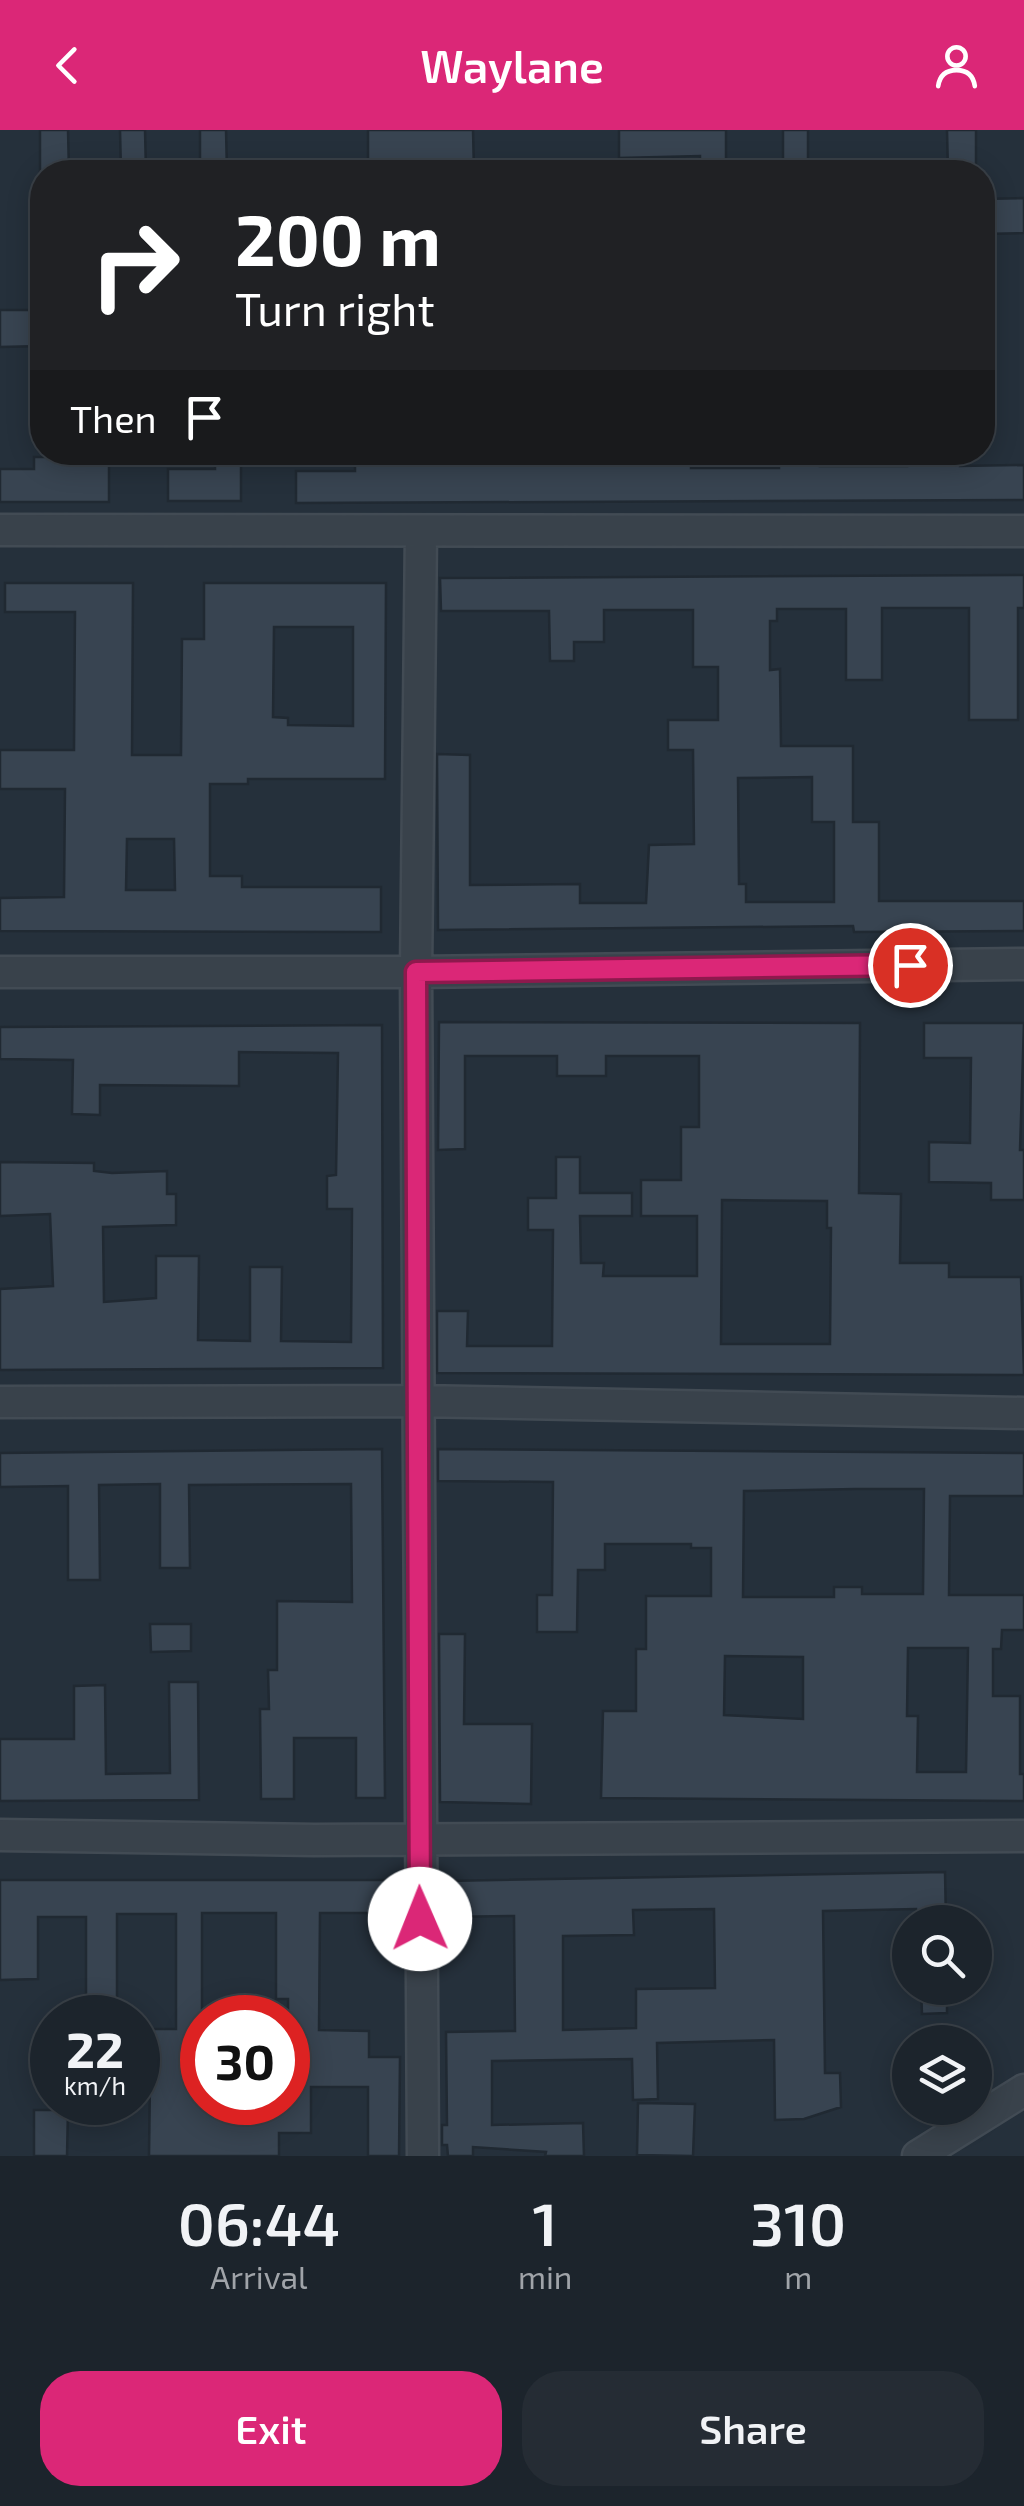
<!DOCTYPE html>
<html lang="en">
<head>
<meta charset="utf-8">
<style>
	:root { --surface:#1c242c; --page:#252c34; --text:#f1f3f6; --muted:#a0a4a9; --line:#3a4148; --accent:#db2777 }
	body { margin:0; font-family:"Exo 2",sans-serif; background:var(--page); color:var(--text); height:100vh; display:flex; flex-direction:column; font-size:38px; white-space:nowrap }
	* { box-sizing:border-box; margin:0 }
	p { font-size:32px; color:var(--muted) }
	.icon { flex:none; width:55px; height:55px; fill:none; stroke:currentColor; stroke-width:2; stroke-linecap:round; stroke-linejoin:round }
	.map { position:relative; height:2026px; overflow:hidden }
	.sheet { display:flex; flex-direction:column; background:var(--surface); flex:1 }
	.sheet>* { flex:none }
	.top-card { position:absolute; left:30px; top:30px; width:965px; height:305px; border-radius:40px; box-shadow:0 5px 25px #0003,0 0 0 2px var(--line); background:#202124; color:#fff; overflow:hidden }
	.fabs { position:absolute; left:892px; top:1775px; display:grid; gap:20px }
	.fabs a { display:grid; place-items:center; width:100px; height:100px; border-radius:50%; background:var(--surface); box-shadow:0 5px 25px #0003,0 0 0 2px var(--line); font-size:50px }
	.speed { position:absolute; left:30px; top:1865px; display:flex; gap:20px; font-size:50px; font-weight:700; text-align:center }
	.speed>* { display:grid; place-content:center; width:130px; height:130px; border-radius:50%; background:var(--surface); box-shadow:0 5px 25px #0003,0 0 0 2px var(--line); line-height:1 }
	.speed small { font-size:25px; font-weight:400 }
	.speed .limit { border:15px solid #d22; background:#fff; color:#111 }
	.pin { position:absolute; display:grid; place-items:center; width:85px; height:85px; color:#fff; margin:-42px; border:5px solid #fff; border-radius:50%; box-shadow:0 2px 10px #0007 }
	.me { position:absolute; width:110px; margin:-55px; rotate:359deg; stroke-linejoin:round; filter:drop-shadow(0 0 8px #0008) }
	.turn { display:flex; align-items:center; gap:35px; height:210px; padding:0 40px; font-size:45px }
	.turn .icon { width:130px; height:130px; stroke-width:2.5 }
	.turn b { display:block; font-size:70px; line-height:85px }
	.then { display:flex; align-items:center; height:95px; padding:0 40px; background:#0003; gap:20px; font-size:38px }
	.eta { display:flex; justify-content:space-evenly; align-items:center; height:170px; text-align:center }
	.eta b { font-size:60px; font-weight:600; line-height:70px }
	.button { display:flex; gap:20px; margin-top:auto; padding:20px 40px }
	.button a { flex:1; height:115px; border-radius:40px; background:var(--accent); color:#fff; font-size:40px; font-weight:600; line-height:115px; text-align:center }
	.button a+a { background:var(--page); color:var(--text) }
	header { display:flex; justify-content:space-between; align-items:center; height:130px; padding:0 40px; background:var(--accent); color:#fff; font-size:45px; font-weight:600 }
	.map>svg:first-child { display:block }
	.building { fill:#384451; stroke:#202932; stroke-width:2.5; fill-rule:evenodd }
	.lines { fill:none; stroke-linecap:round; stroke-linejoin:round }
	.minor-casing { stroke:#424b54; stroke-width:35 }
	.minor { stroke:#39424b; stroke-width:30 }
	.route-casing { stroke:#8e194d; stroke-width:25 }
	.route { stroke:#db2777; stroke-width:18 }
</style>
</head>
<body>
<header><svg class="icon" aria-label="back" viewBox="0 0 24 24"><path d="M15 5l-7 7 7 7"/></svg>Waylane<svg class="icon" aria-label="person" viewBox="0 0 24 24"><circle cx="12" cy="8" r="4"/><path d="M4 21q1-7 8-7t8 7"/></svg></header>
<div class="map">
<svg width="1024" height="2026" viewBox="0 0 1024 2026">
	<rect width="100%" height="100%" fill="#25303b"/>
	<path class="building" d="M40,0H68L69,42H40Z
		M120,0H145L146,42H121Z
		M200,0H226L227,42H200Z
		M368,0H473L474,42H368Z
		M619,0H726V42H700V26L619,28Z
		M783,0H808V42H783Z
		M947,0H976V42H948Z
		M1024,68V103L982,104V69Z
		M0,180H42V216L0,217Z
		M82,322H109V372H0V339H34V327H82Z
		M215,322H241V371H168V339H215Z
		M355,322H384V332L491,331V322H545V334H621V322H691V338H779V323H820V336H907V322H960V336L1024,335V370L296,373V341H355Z
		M1024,445V478H1018V590H969V478H882V550H846V479H777V491H770V540L780,539L781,616H853V692H879V771H1024V801L854,802L853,796L438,800L437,624L470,625V755L580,754V773H646L649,715L694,714L693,620H668V590H718V537H693V480H604V512H574V531H550L549,481H441L440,448ZM812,647V692H834V772H746V754H739L738,648Z
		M5,453H133L132,625H181L182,509H204V453H386L385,649H248V654H210V746H242V757H381V802L0,801V768L64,767L65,659H0V620H74L75,482H5ZM274,497H353V596L288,595V588L273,587ZM127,709H174L175,760H126Z
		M439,892L860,893L859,1063L901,1064L900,1133H949V1147H1021L1024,1245L437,1243V1181H468L467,1216H552L553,1100H528V1068H556V1027H580V1063H632V1086H580L581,1133H604L603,1146H697V1086H641V1050H681V997H699V926H606V946H557V926H465V1019L438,1020ZM722,1070L827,1071V1098H831L830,1214H721Z
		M924,893H1024L1020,1020H1024V1070H991V1053L929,1052V1012L970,1013L971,928H924Z
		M382,895L383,1238L0,1240V1159L53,1156L50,1084L0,1086V1032L94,1033V1041L112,1043L167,1041V1064H176V1095L103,1097L104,1172L156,1168V1126H199L198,1210L250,1211V1137H282L281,1211L351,1212L352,1079H327V1046L336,1045L338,923L239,922V956L100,955V985L72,984L73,930L0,929V897Z
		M382,1319L385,1668H356V1608H294V1669H261L260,1579H269L268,1540H277V1471L352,1472L351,1354L189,1355L190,1438H160V1354L99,1355L100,1450H68V1356L0,1357V1323Z
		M438,1319L1024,1323V1366H950L949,1465H1024V1500H1002L1001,1519H993V1566H1020V1644H1024V1671L601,1668L603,1581H636V1519H646V1466H711V1418H691V1414H605V1440H578L577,1502H537V1465H552L553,1352L438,1351ZM856,1359H924L923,1464H862V1457H834V1467H743L744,1361ZM908,1518H968L966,1642H917L918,1586H907ZM725,1526L803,1527V1589L724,1585Z
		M150,1494H191V1521L151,1522Z
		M439,1504H465L464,1594H532L531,1674L440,1672Z
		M169,1552H198L199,1670L0,1671V1609H74V1556L105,1555L106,1644L170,1643Z
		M945,1742L946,1792H917L916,1779L823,1781L825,1943H840L841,1977L804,1989L775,1990L774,1910L657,1913L658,1969L633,1970L632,1929L492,1931V1995L583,1993L584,2026H545L546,2022L473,2017V2026H448L447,2015H442V1995H447L446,1902L515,1901L514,1786L444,1787V1751ZM714,1779L715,1858L636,1859V1898L563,1900V1806L634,1805L633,1780Z
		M0,1750H384V1783H320L319,1900L369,1901V1927H400L399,2026H368V1957H311V2003H279V2026H149L150,1949H138V1899H176V1784H117V1888H86V1787H38V1849L0,1850ZM202,1783H276V1869H288V1972H202Z
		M921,1858H947V1883L922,1884Z
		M638,1973L695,1974L693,2026L637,2025Z
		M34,1980H68L67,2026H34Z"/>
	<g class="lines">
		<defs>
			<path id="minor" d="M0,400L1024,401
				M421,402L416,842L423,2026
				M0,842H416L1024,834
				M0,1272L417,1271L1024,1283
				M0,1705L314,1710L1024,1706
				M918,2026L1024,1960"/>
		</defs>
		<use href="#minor" class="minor-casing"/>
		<use href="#minor" class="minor"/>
	</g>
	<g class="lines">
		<defs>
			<path id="route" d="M420,1789L416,842L910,835"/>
		</defs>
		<use href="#route" class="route-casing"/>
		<use href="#route" class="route"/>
	</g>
</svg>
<div class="fabs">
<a><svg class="icon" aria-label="search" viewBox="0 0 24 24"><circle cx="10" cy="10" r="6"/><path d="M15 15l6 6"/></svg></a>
<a><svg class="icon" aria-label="layers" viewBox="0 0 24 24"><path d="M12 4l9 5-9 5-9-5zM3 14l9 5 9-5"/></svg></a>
</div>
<div class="speed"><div>22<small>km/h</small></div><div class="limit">30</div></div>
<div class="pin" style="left:910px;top:835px;background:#d93025"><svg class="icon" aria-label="arrive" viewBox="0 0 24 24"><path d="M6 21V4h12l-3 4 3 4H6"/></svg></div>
<svg class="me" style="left:420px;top:1789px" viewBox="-20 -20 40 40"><circle r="19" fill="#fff"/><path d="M0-13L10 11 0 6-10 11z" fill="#db2777"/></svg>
<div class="top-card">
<div class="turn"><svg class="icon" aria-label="right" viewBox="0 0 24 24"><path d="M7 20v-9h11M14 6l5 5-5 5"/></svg><div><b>200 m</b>Turn right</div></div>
<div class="then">Then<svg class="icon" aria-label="arrive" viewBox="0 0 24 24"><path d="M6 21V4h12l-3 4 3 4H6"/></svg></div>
</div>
</div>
<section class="sheet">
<div class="eta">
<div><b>06:44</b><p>Arrival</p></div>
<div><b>1</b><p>min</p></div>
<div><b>310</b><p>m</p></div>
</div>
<div class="button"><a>Exit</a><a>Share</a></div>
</section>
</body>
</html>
